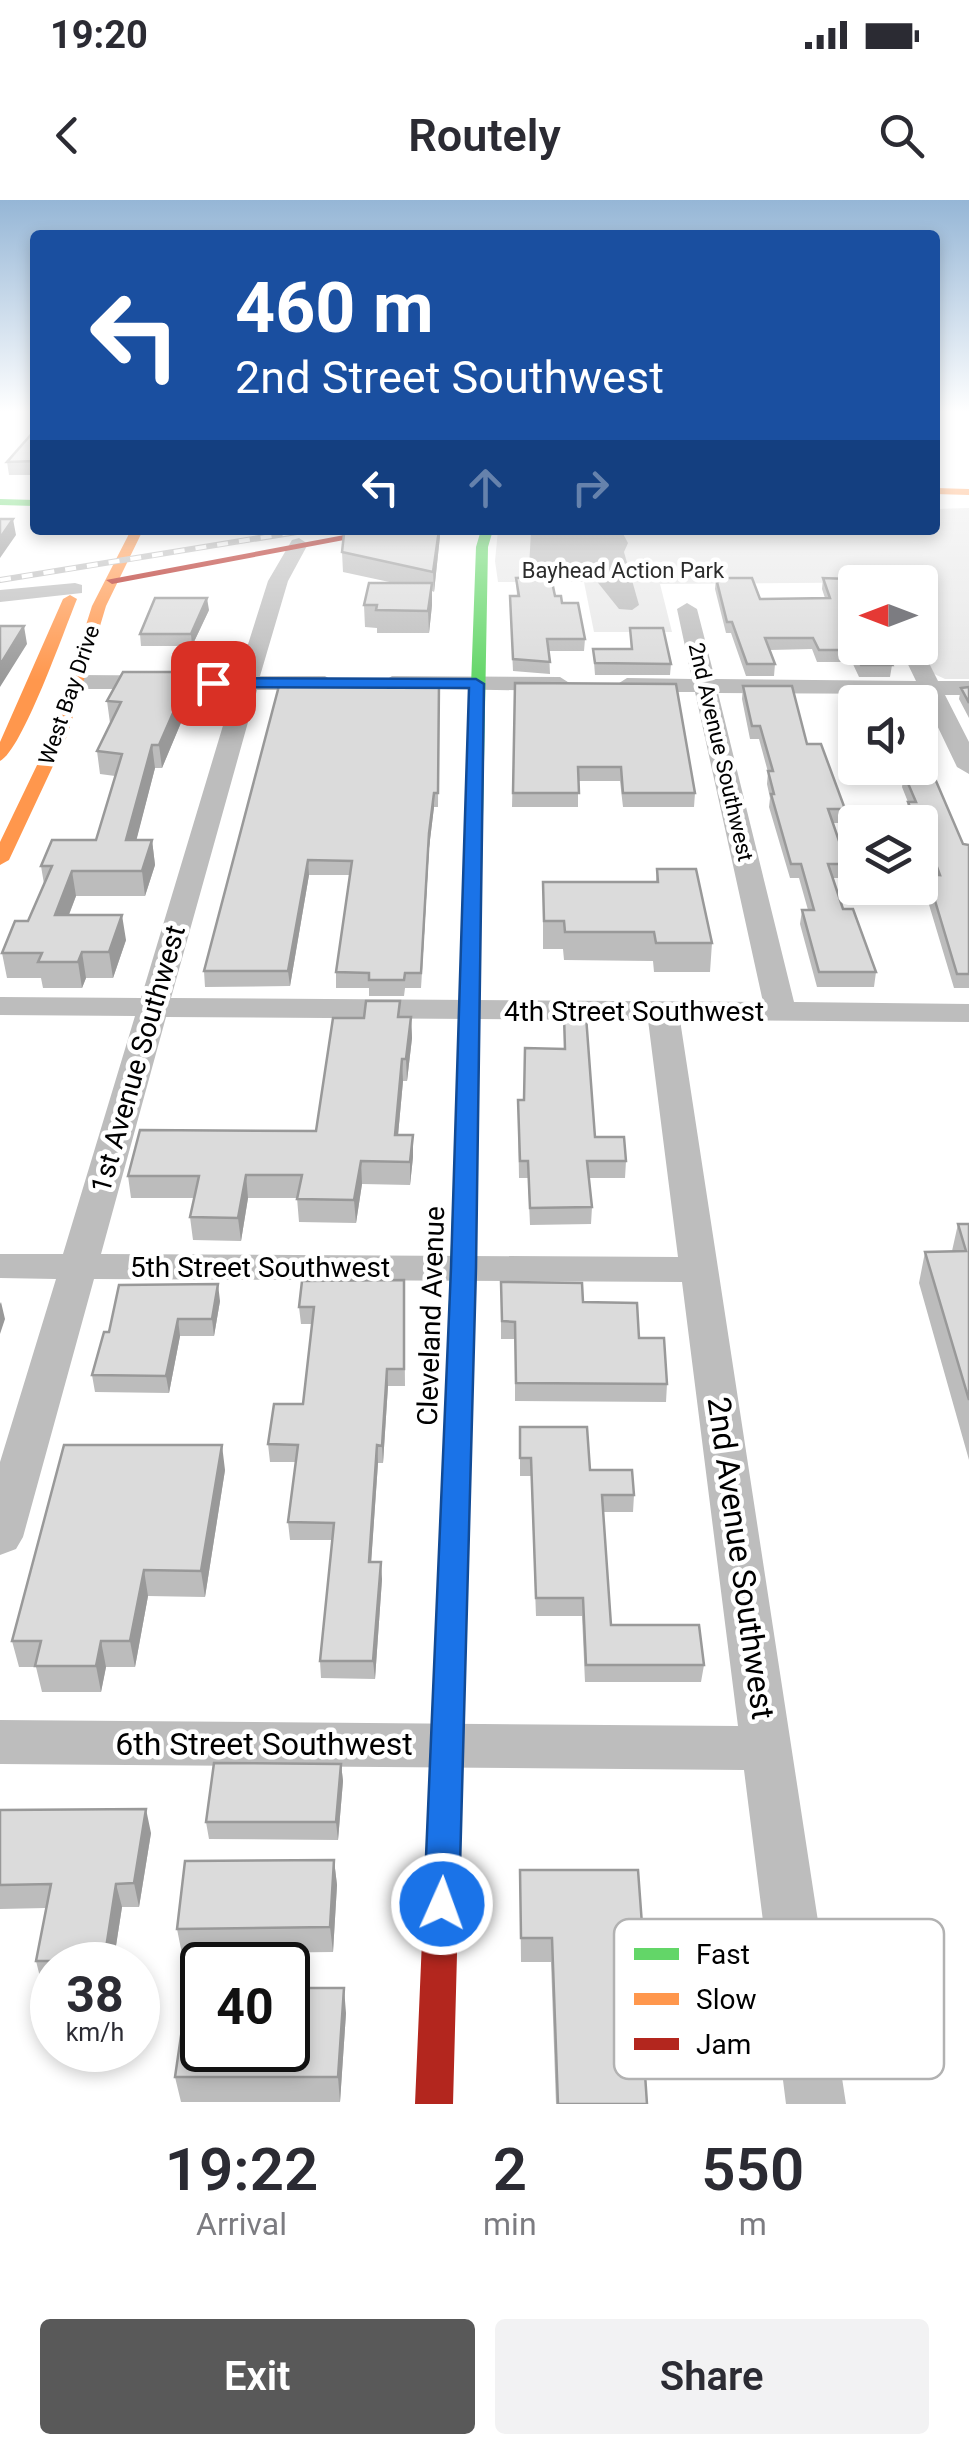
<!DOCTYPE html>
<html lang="en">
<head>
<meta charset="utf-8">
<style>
	:root { --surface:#fff; --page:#f2f2f3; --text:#2b2b33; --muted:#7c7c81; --accent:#595959 }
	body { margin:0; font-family:Roboto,sans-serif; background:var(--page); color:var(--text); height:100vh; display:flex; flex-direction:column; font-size:38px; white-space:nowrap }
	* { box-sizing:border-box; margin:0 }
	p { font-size:32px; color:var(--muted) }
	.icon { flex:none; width:55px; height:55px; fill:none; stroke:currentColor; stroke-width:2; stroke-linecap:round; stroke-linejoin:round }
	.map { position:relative; height:1904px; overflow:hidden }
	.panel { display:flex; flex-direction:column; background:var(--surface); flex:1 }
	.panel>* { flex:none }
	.top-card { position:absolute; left:30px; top:30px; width:910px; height:305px; border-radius:10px; box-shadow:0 5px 15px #0003; background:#1a4fa0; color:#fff; overflow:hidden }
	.needle { width:65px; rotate:270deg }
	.buttons { position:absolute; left:838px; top:365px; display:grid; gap:20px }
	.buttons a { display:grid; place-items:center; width:100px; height:100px; border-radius:10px; background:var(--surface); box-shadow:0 5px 15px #0003; font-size:50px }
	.speed { position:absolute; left:30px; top:1742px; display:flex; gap:20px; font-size:50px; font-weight:700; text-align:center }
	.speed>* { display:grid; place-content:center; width:130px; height:130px; border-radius:50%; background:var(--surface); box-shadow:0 5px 15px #0003; line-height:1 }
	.speed small { font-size:25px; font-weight:400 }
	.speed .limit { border:5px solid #111; border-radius:15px; background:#fff; color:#111 }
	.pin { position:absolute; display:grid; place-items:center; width:85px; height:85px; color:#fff; margin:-42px; border-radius:20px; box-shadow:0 5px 15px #0006 }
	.me { position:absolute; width:110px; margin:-55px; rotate:2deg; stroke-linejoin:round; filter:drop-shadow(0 0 8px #0008) }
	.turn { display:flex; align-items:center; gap:35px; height:210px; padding:0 40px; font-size:45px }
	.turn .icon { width:130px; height:130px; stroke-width:2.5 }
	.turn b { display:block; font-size:70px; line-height:85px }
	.lanes { display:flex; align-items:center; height:95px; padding:0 40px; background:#0003; justify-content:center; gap:50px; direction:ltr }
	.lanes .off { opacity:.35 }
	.eta { display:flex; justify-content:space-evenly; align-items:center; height:170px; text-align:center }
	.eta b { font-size:60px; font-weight:600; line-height:70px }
	.primary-button { display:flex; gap:20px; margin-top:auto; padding:20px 40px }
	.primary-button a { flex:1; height:115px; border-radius:10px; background:var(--accent); color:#fff; font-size:40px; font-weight:600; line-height:115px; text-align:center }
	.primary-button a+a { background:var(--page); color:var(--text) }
	.status { display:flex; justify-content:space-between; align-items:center; height:70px; padding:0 50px; background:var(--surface); direction:ltr }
	.status svg { height:28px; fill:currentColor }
	header { display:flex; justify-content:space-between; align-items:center; height:130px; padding:0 40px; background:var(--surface); font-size:45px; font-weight:600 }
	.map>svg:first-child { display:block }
	.green { fill:#e8e8e8 }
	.water { fill:#bababa }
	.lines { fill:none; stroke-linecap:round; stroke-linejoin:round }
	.street { fill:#bdbdbd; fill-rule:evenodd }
	.fast { fill:#63d668; fill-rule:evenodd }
	.slow { fill:#ff974d; fill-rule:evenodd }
	.jam { fill:#b3261e; fill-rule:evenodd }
	.rail-casing { stroke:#bdbdbd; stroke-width:6 }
	.rail { stroke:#fff; stroke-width:4; stroke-dasharray:11; stroke-linecap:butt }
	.wall { fill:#bcbcbc }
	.shaded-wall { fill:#999 }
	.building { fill:#dbdbdb; stroke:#999; stroke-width:2.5 }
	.route { fill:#1a73e8; stroke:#114b97; stroke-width:2.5 }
	.labels { text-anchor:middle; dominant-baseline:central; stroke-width:9; stroke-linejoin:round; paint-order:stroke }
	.far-park-label { font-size:22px; fill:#2c2c2c; stroke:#fff }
	.far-street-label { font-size:22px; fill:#000; stroke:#fff }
	.street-label { font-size:28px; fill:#000; stroke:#fff }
	.near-street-label { font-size:32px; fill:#000; stroke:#fff }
	.key { fill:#fff; stroke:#b2b2b2; stroke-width:2.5 }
	.key-label { font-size:28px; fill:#000 }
</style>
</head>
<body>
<div class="status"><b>19:20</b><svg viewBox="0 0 49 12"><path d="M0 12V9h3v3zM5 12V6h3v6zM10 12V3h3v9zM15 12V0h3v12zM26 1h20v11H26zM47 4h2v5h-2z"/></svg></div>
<header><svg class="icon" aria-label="back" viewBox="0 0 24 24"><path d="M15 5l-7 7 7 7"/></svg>Routely<svg class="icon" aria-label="search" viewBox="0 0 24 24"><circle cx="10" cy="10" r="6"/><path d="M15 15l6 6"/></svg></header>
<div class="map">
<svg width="969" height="1904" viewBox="0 0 969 1904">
	<rect width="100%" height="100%" fill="#fff"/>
	<path class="green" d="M969,308V479H945L930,472L920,448V382L660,384L672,432H594L584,382H498L495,361L498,330H935V309Z"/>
	<path class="water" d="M537,330H621L628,343L624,352L639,405L632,410L619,409L595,379L529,367L531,332Z"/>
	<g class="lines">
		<path class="street" d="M299,338L308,344L288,381L260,476H325L336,483L325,490H257L171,798L763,802L695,492H627L616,485L627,478L692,479L677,409L687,403L697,409L715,479L916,481L900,448L920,445L938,481H969V495H945L969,542V574L957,567L922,494L718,493L794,802L969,804V822L680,820L846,1904H786L744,1570L0,1564V1520L738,1526L682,1082L94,1079L23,1337L16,1349L0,1355V1262L56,1079L0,1078V1054H63L135,816L0,815V797L141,798L234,489H76L65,482L76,475L238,476L268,381L292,340ZM166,817L648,820L678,1057L101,1054Z
			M75,383L82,385V393L0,402V390Z
			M392,476L560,477L571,484L560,491L384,488L381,483Z"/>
		<path class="fast" d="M0,299L35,300V306L0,305Z
			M481,330H493L488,347L473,1155L469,1161H451L447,1155L476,347Z"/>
		<path class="slow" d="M935,288L969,289V295L935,294Z
			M131,330H143L106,406L67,536L9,660L0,665V642L51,536L92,406Z
			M70,395L77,399C65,428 22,551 0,561V542L63,399Z"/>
		<path class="jam" d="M371,330H397L112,384L106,380Z
			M460,1146L469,1149L473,1155L453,1904H415L447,1155L451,1149Z"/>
		<defs>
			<path id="rail" d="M0,380L309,330"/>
		</defs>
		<use href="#rail" class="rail-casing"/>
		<use href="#rail" class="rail"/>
	</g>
	<path class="wall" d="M35,230V275H9L7,262Z
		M440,336L434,392L432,391V405L429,433H377V428L365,427L364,405L394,383L343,372L342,352Z
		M516,378L555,396L562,403L585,439L584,451H549L550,474L513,471L510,407L517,396Z
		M716,378L760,399L825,398L822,389L823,378L855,448L892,465L890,477H859L852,462H817L812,449L770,450L775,464L774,476H746L731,433H726L715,389Z
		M209,410L192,446H141L140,434Z
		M630,428L671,464L670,475H595L593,449H631Z
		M191,472L193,494L162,568H155L136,640H152L155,665L145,696H76L69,715L126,740L113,778H86L82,788H43L41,778H7L2,753L28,721L44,684L41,666L96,640L115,576L100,574L97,551L110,523L107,501Z
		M439,482L438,607H434L429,648L421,788H405L404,796H369V788H336V772L350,675H309L290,786L205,787L204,771Z
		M515,483L695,593L694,607H623L620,581H578V607H512Z
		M743,486L807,544L845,609L843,623H833L847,664L845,678H833L843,709L876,772L874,787H817L800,724L802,710H808L799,678H790L769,607L770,598L767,584L768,572L759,539H750L742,499Z
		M873,487L913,502H870Z
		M969,487V518L959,499L961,488Z
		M904,574L963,644L969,645V788H954L924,688L927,674H933L920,642V622H909L906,615L908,602L902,587Z
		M657,669L712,743L710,772H654L653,761L564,760L563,749H543V682H656Z
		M564,816L595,937L626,961L625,978H589L592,1007L591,1024L530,1025L528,978H519L518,916L524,900L564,849Z
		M401,817H411L412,838L407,881H403L398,935H413V957L410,985L362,984L356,1023L299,1022L297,998H248L241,1041L193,1040L190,1017L194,998H131L128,976L316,931Z
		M958,1024H969V1260L919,1083L925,1052L952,1051Z
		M404,1080L405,1186H388L383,1263H378L371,1362L382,1379L375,1479L321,1478L320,1461L332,1340H290L288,1322L296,1262H270L268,1244L303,1204L312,1124H301L299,1107Z
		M501,1082L583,1102L639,1138L667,1184L666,1202L515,1201V1139H501Z
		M220,1101L214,1136H180L169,1193L95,1192L92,1175L109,1132Z
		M520,1227L590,1270L634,1295L633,1312H603L611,1425L704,1465L701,1482H585L582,1416H536L531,1276H520Z
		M225,1270L205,1397L148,1396L135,1467H106L101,1492H42L36,1467H19L12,1441Z
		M341,1564L343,1581L338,1640L209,1639L206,1622Z
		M0,1610L151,1633L139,1707H122L113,1765H52V1785H42L36,1761L46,1708L0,1709Z
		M334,1660L337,1685L333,1752L182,1754L177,1729Z
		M520,1670L643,1738L640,1762H637L647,1904H556L551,1762H521Z
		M346,1813L340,1902H181L175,1877Z"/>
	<path class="shaded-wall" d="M13,319L16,335L0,358V338Z
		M439,330H440V336L434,392L433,372Z
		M432,383V405L429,433L428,411Z
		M207,398L209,410L192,446L191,434Z
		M24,426L27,444L0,487V465Z
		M191,472L193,494L162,568L159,545Z
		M152,545L155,568L130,665L126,640Z
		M434,593V607L429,648L421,788L429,633Z
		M152,640L155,665L145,696L142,671Z
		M308,660L309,675L290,786L288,771Z
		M72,671L76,696L59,740L55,715Z
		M122,715L126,740L113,778L109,752Z
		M82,752L86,778L82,788L78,762Z
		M411,817L412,838L407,881L406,859Z
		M402,859L403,881L396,957L395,935Z
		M413,935V957L410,985V962Z
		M361,961L362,984L356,1023L354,1000Z
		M246,975L248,998L241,1041L238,1018Z
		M218,1084L220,1101L214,1136L212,1119Z
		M1,1102L5,1119L0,1134V1104Z
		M178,1119L180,1136L169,1193L166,1176Z
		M387,1169L388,1186L383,1263L382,1246Z
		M222,1245L225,1270L205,1397L201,1371Z
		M377,1245L378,1263L370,1379L369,1362Z
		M381,1362L382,1379L375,1479L373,1461Z
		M144,1370L148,1396L135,1467L130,1441Z
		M101,1441L106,1467L101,1492L96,1466Z
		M341,1564L343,1581L338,1640L336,1622Z
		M146,1609L151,1633L139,1707L134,1683Z
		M334,1660L337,1685L333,1752L330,1727Z
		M116,1684L122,1707L113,1765H105L104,1761Z
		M344,1788L346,1813L340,1902L338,1877Z"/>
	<path class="building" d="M35,230V261L7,262Z
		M0,319H13L0,338Z
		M358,330H439L433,372L342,352L344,334Z
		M551,377L555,396H561L562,403H578L585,439H547L550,462L513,459L510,396H519L516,378Z
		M716,378H752L760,399L830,398L823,378L849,379L855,394V448H880L892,465H861L853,450H819L813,438H765L775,464H747L732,422H727Z
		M369,383H432L428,411L376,410L377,405H364Z
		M155,398H207L191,434H140Z
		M0,426H24L0,465Z
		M630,428H663L671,464L595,463L593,449H632Z
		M123,472H191L159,545H152L126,640H152L142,671H72L55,715H122L109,752H82L78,762H38L42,753H2L15,721H28L52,666H41L52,640H96L122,554L97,551L121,502L107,501Z
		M280,482H439L438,593H434L429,633L421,773H405L404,780H369V773L336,772L352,661L308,660L288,771H204Z
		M515,483L676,484L695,593H623L621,567H578L579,593H513Z
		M743,486H792L807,544H821L845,609H828L847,664H828L843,709H853L876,772H819L802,710H814L801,664H791L771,594H774L768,571H773L760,526H752Z
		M873,487L904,488L913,502H871L870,499H879Z
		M969,487V503L961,488Z
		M904,574H933L963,644L969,645V774H957L927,674L940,675L923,629L920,628V622H916L908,602H916Z
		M657,669H696L712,743H656L654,732H565L564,721H544L543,682H658Z
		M366,801H400L398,817H411L406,859H402L395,935H413L410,962L361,961L354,1000L297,999L302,975H246L238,1018L190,1017L199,976H128L140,930L316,931L333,818H364Z
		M564,816H586L595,937H624L626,961H587L592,1007L530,1008L528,961H520L518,900H524L525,848L565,849Z
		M958,1024H969V1200L925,1052L966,1051Z
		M404,1080V1169H387L382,1246L377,1245L369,1362H381L373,1461H320L334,1323L288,1322L298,1245L268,1244L274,1204H303L314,1107H299L302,1081Z
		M501,1082L582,1083L583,1102L637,1103L639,1138H664L667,1184L516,1183L515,1122L502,1121Z
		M218,1084L212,1119H178L166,1176L92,1175L104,1132H109L119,1085Z
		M520,1227H587L590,1270H632L634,1295H602L611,1425H699L704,1465H586L583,1398H536L531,1258H520Z
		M64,1245H222L201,1371L144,1370L130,1441H101L96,1466H35L41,1441H12Z
		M214,1563L341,1564L336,1622H206Z
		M146,1609L134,1683L116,1684L104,1761H36L51,1684L0,1685V1610Z
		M334,1660L330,1727L177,1729L185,1661Z
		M520,1670H638L643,1738H636L647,1904H558L552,1738H521Z
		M188,1788H202V1850H288V1788H344L338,1877H175Z"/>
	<linearGradient id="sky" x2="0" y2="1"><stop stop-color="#95b6d6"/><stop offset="0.44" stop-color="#fff"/><stop offset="1" stop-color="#fff" stop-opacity="0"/></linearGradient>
	<rect width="969" height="480" fill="url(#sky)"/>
	<path class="route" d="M476,479L484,484L476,1068L459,1704L454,1716L442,1721L429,1716L424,1704L451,1068L469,488L213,487L205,483L213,478Z"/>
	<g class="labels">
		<g class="far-park-label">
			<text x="623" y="370">Bayhead Action Park</text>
		</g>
		<g class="far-street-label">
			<text transform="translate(69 495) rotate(-71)">West Bay Drive</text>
			<text transform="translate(721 552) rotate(77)">2nd Avenue Southwest</text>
		</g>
		<g class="street-label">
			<text x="634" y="811">4th Street Southwest</text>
			<text transform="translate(138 859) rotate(-74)">1st Avenue Southwest</text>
			<text x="260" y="1067">5th Street Southwest</text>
			<text transform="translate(431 1116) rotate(-88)">Cleveland Avenue</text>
		</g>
		<g class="near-street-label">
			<text transform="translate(741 1358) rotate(82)">2nd Avenue Southwest</text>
			<text x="264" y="1544">6th Street Southwest</text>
		</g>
	</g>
	<rect x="614" y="1719" width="330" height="160" rx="15" class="key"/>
	<rect x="634" y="1748" width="45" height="12" fill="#63d668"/>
	<rect x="634" y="1793" width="45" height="12" fill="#ff974d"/>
	<rect x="634" y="1838" width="45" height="12" fill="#b3261e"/>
	<g class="key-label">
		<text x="696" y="1764">Fast</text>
		<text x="696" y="1809">Slow</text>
		<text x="696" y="1854">Jam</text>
	</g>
</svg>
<div class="buttons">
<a><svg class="needle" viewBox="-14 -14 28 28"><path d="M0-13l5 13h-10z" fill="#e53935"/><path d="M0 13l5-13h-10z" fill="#7c7c81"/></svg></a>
<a><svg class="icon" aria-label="sound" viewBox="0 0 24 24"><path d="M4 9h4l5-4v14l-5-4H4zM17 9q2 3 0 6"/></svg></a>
<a><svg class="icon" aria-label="layers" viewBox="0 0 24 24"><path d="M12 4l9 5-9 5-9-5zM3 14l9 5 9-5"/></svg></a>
</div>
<div class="speed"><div>38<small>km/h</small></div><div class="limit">40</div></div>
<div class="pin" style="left:213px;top:483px;background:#d93025"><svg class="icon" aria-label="arrive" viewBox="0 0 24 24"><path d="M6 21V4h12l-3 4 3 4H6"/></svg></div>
<svg class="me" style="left:442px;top:1704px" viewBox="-20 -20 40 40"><circle r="17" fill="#1a73e8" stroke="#fff" stroke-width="3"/><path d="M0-11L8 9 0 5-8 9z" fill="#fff"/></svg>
<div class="top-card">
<div class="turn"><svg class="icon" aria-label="left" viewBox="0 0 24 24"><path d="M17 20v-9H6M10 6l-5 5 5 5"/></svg><div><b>460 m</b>2nd Street Southwest</div></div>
<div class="lanes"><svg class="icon" aria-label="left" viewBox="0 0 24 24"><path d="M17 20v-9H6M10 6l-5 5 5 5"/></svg><svg class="icon off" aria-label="ahead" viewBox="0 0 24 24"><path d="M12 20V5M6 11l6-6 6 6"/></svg><svg class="icon off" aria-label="right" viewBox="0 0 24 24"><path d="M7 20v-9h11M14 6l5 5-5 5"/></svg></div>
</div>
</div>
<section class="panel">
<div class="eta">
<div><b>19:22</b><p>Arrival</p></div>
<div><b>2</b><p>min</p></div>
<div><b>550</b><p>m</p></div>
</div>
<div class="primary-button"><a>Exit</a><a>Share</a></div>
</section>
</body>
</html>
